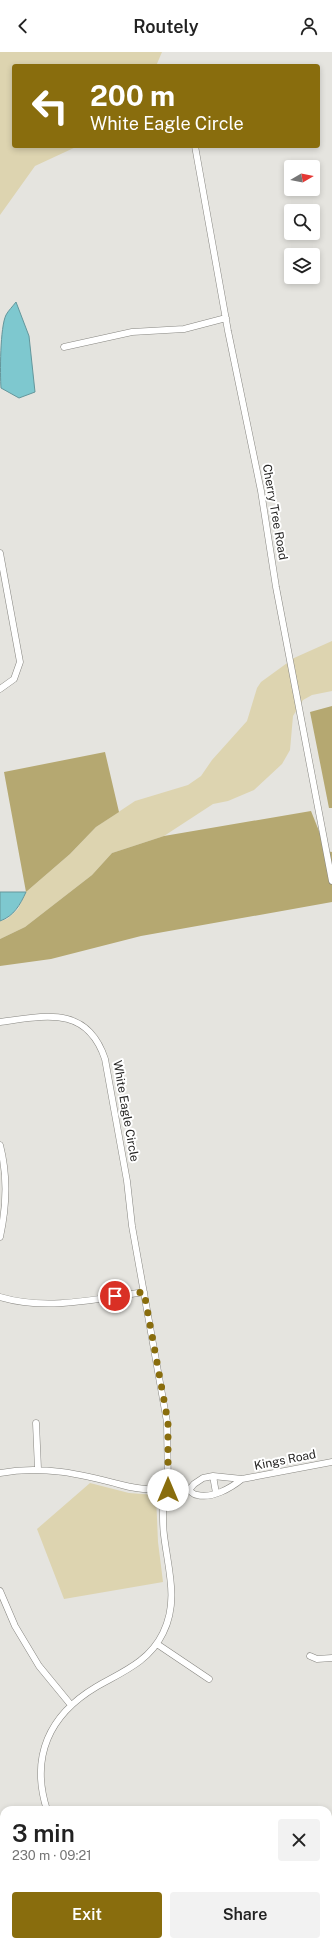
<!DOCTYPE html>
<html lang="en">
<head>
<meta charset="utf-8">
<style>
	:root { --surface:#fff; --page:#f2f2f2; --text:#222; --muted:#767676; --accent:#896d0d }
	body { margin:0; font-family:"Public Sans",sans-serif; background:var(--page); color:var(--text); height:100vh; display:flex; flex-direction:column; font-size:15px; white-space:nowrap }
	* { box-sizing:border-box; margin:0 }
	p { font-size:13px; color:var(--muted) }
	.icon { flex:none; width:22px; height:22px; fill:none; stroke:currentColor; stroke-width:2; stroke-linecap:round; stroke-linejoin:round }
	.map { position:relative; flex:1; overflow:hidden }
	.panel { position:absolute; left:0px; top:1754px; width:332px; height:140px; display:flex; flex-direction:column; background:var(--surface); border-radius:12px 12px 0 0; box-shadow:0 2px 6px #0003 }
	.panel>* { flex:none }
	.hud { position:absolute; left:12px; top:12px; width:308px; height:84px; border-radius:4px; box-shadow:0 2px 6px #0003; background:#896d0d; color:#fff; overflow:hidden }
	.needle { width:26px; rotate:80deg }
	.controls { position:absolute; left:284px; top:108px; display:grid; gap:8px }
	.controls a { display:grid; place-items:center; width:36px; height:36px; border-radius:4px; background:var(--surface); box-shadow:0 2px 6px #0003; font-size:20px }
	.pin { position:absolute; display:grid; place-items:center; width:34px; height:34px; color:#fff; margin:-17px; border:2px solid #fff; border-radius:50%; box-shadow:0 1px 4px #0007 }
	.me { position:absolute; width:44px; margin:-22px; rotate:0deg; stroke-linejoin:round; filter:drop-shadow(0 0 3px #0008) }
	.turn { display:flex; align-items:center; gap:14px; height:84px; padding:0 12px; font-size:18px }
	.turn .icon { width:52px; height:52px; stroke-width:2.5 }
	.turn b { display:block; font-size:28px; line-height:34px }
	.round { display:grid; place-items:center; flex:none; width:42px; height:42px; border-radius:4px; background:var(--page) }
	.overview { display:flex; align-items:center; justify-content:space-between; height:68px; padding:0 12px }
	h1 { font-size:24px; font-weight:600; line-height:30px }
	.primary-button { display:flex; gap:8px; margin-top:auto; padding:8px 12px }
	.primary-button a { flex:1; height:46px; border-radius:4px; background:var(--accent); color:#fff; font-size:16px; font-weight:600; line-height:46px; text-align:center }
	.primary-button a+a { background:var(--page); color:var(--text) }
	header { display:flex; justify-content:space-between; align-items:center; height:52px; padding:0 12px; background:var(--surface); font-size:18px; font-weight:600 }
	.map>svg:first-child { display:block }
	.green { fill:#ddd4b0 }
	.forest { fill:#b5a871 }
	.water { fill:#7ec8cf; stroke:#64979c }
	.lines { fill:none; stroke-linecap:round; stroke-linejoin:round }
	.minor-casing { stroke:#878681; stroke-width:7 }
	.minor { stroke:#fff; stroke-width:6 }
	.route { stroke:#896d0d; stroke-width:7; stroke-dasharray:0 12.6 }
	.labels { text-anchor:middle; dominant-baseline:central; stroke-width:4; stroke-linejoin:round; paint-order:stroke }
	.street-label { font-size:12px; fill:#262524; stroke:#fff }
</style>
</head>
<body>
<header><svg class="icon" aria-label="back" viewBox="0 0 24 24"><path d="M15 5l-7 7 7 7"/></svg>Routely<svg class="icon" aria-label="person" viewBox="0 0 24 24"><circle cx="12" cy="8" r="4"/><path d="M4 21q1-7 8-7t8 7"/></svg></header>
<div class="map">
<svg width="332" height="1894" viewBox="0 0 332 1894">
	<rect width="100%" height="100%" fill="#e5e4df"/>
	<path class="green" d="M0,0H162L156,14H14V94H78L35,114L0,163Z
		M332,589V639L312,643L303,648L293,664L290,698L282,712L254,738L228,749L213,752L164,784L112,801L92,823L25,875L0,887V869L7,867L18,857L26,840L70,802L96,775L135,749L188,733L201,724L212,708L247,669L257,636L261,630L294,606Z
		M90,1431L129,1441L156,1443L158,1490L163,1530L64,1547L37,1477Z"/>
	<path class="forest" d="M332,654V756H329L310,660Z
		M105,700L119,760L96,775L70,802L26,840L4,720Z
		M311,759L327,799L332,800V850L141,884L51,907L0,914V887L25,875L92,823L112,801L164,784Z"/>
	<path class="water" d="M16,250L29,284L35,340L19,346L1,336C0,322 0,275 6,263C8,259 13,254 16,250Z
		M0,840H26C20,853 14,864 0,869Z"/>
	<g class="lines">
		<defs>
			<path id="minor" d="M195,94L228,279L261,439L276,535L332,829
				M64,295L132,280L184,277L226,266
				M0,501L20,610L14,627L0,637
				M0,970C45,964 87,953 105,1007L127,1129L132,1174L167,1370L168,1438
				M0,1093C8,1124 7,1153 0,1185
				M0,1245C47,1259 96,1247 144,1240
				M36,1371L38,1417
				M0,1421C42,1413 81,1422 122,1433C144,1439 166,1438 189,1438L194,1432L203,1426L213,1424L242,1427L332,1410
				M213,1424L216,1441
				M189,1438C191,1440 195,1443 197,1443C212,1447 231,1436 242,1427
				M0,1539L15,1574L39,1614L71,1653
				M157,1592L209,1627
				M310,1604L317,1607L332,1606
				M47,1758C30,1705 49,1663 96,1635C122,1620 149,1610 163,1581C179,1549 168,1517 164,1483C162,1468 163,1453 164,1438
				M328,1772L332,1771
				M328,1873L332,1870
				M201,1892L207,1894
				M73,1894L74,1890
				M220,1894L255,1890"/>
		</defs>
		<use href="#minor" class="minor-casing"/>
		<use href="#minor" class="minor"/>
	</g>
	<g class="lines">
		<path class="route" d="M115,1244L144,1240L168,1370V1438"/>
	</g>
	<g class="labels">
		<g class="street-label">
			<text transform="translate(275 460) rotate(80)">Cherry Tree Road</text>
			<text transform="translate(126 1059) rotate(80)">White Eagle Circle</text>
			<text transform="translate(285 1408) rotate(-11)">Kings Road</text>
		</g>
	</g>
</svg>
<div class="controls">
<a><svg class="needle" viewBox="-14 -14 28 28"><path d="M0-13l5 13h-10z" fill="#e53935"/><path d="M0 13l5-13h-10z" fill="#767676"/></svg></a>
<a><svg class="icon" aria-label="search" viewBox="0 0 24 24"><circle cx="10" cy="10" r="6"/><path d="M15 15l6 6"/></svg></a>
<a><svg class="icon" aria-label="layers" viewBox="0 0 24 24"><path d="M12 4l9 5-9 5-9-5zM3 14l9 5 9-5"/></svg></a>
</div>
<div class="pin" style="left:115px;top:1244px;background:#d93025"><svg class="icon" aria-label="arrive" viewBox="0 0 24 24"><path d="M6 21V4h12l-3 4 3 4H6"/></svg></div>
<svg class="me" style="left:168px;top:1438px" viewBox="-20 -20 40 40"><circle r="19" fill="#fff"/><path d="M0-13L10 11 0 6-10 11z" fill="#896d0d"/></svg>
<div class="hud">
<div class="turn"><svg class="icon" aria-label="left" viewBox="0 0 24 24"><path d="M17 20v-9H6M10 6l-5 5 5 5"/></svg><div><b>200 m</b>White Eagle Circle</div></div>
</div>
<section class="panel">
<div class="overview"><div><h1>3 min</h1><p>230 m · 09:21</p></div><a class="round"><svg class="icon" aria-label="close" viewBox="0 0 24 24"><path d="M6 6l12 12M18 6L6 18"/></svg></a></div>
<div class="primary-button"><a>Exit</a><a>Share</a></div>
</section>
</div>
</body>
</html>
